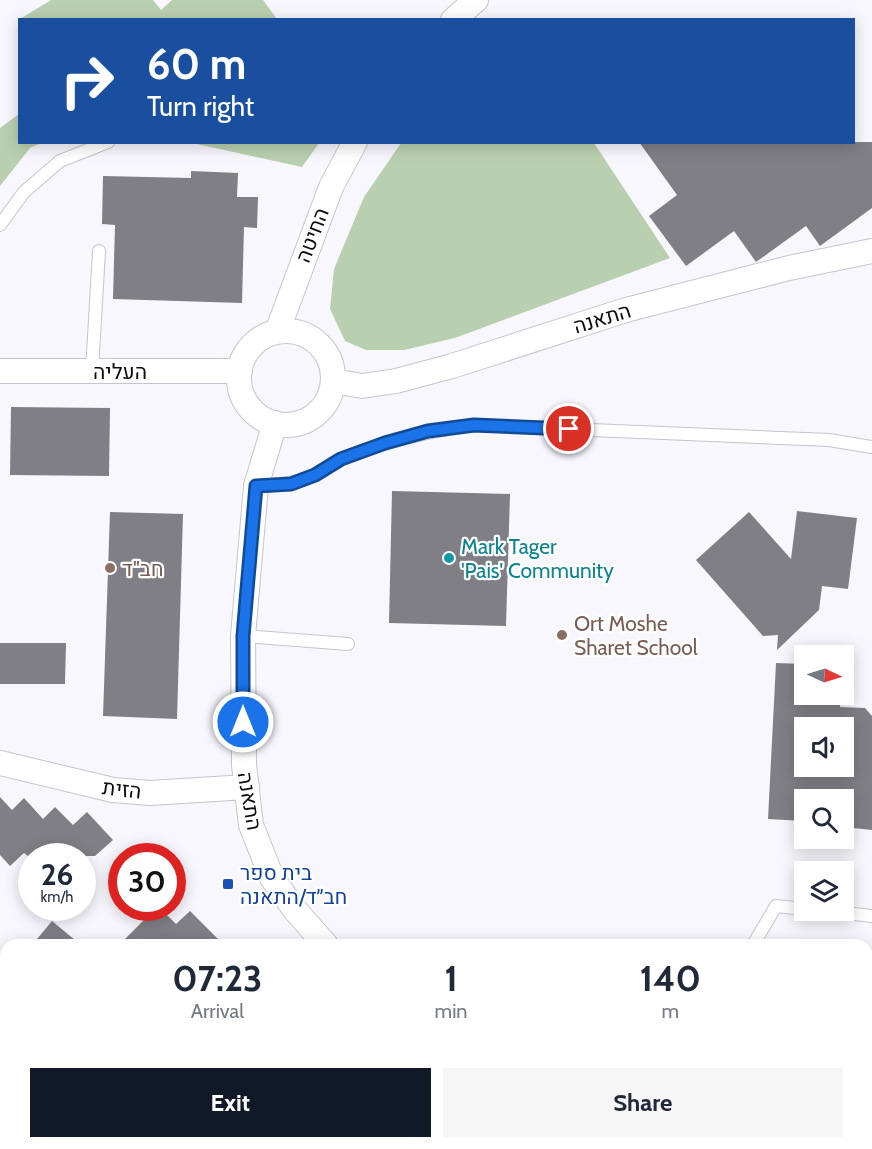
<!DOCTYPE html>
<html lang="en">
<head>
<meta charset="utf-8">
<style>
	:root { --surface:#fff; --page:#f6f6f7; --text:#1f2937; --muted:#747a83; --accent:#111827 }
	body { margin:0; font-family:Cabin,Heebo,sans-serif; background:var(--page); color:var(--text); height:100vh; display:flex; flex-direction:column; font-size:22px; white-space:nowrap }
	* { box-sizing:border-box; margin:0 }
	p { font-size:20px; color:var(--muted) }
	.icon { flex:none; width:33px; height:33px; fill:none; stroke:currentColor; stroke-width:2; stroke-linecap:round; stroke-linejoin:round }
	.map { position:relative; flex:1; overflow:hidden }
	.details { position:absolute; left:0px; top:939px; width:873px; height:210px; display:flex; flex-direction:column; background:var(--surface); border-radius:18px 18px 0 0; box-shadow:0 3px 15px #0003 }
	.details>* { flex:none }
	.hud { position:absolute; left:18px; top:18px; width:837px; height:126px; border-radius:0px; box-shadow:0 3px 15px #0003; background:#1a4fa0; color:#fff; overflow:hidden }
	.needle { width:39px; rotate:94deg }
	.fabs { position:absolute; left:794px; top:645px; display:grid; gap:12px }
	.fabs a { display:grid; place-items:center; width:60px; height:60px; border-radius:0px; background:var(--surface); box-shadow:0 3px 15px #0003; font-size:30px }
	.speed { position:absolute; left:18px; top:843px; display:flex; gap:12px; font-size:30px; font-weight:700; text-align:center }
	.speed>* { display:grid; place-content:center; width:78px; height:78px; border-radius:50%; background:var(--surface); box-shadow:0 3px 15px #0003; line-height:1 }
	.speed small { font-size:15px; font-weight:400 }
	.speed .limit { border:9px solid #d22; background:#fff; color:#111 }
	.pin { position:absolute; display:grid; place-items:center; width:51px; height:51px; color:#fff; margin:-26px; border:3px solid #fff; border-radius:50%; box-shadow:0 2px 6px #0007 }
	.me { position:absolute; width:66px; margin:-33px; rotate:0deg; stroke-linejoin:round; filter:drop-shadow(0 0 4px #0008) }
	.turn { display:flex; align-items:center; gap:21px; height:126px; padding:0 30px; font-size:27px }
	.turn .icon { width:78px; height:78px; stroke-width:2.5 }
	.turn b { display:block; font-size:42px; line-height:51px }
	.eta { display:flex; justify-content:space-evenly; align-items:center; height:102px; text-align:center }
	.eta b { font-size:36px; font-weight:800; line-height:42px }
	.cta { display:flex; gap:12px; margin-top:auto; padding:12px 30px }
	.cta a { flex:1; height:69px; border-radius:0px; background:var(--accent); color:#fff; font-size:24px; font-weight:800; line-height:69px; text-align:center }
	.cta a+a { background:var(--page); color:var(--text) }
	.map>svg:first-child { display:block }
	.green { fill:#d8e9d1 }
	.forest { fill:#b9d0b0 }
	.building { fill:#817f86; fill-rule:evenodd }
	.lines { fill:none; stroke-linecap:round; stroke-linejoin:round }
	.lane-casing { stroke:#c6c4cc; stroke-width:14 }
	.street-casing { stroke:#c6c4cc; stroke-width:26 }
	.secondary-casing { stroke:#c6c4cc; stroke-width:35 }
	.lane { stroke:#fff; stroke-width:12 }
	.street { stroke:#fff; stroke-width:24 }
	.secondary { stroke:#fee8e3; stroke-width:33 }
	.route-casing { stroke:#114b97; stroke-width:15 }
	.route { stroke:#1a73e8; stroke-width:10 }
	.culture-dot { fill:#0f9aa8; stroke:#fff; stroke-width:2 }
	.education-dot { fill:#8d6e63; stroke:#fff; stroke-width:2 }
	.transit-dot { fill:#1a4fb4; stroke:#fff; stroke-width:2 }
	.labels { text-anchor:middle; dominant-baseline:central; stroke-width:4.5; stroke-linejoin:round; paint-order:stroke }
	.street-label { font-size:21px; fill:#0b0b0e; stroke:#fff }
	.culture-label { font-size:21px; fill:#0d838f; stroke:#fff; text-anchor:start }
	.education-label { font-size:21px; fill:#785e54; stroke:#fff; text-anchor:start }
	.transit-label { font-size:21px; fill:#164399; stroke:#fff; text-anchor:start }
</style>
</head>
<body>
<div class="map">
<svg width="872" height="1149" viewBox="0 0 872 1149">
	<rect width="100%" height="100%" fill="#f8f7fe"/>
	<path class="green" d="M606,1143H851V1149H598Z"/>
	<path class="forest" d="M51,0H153L161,10L172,0H263L277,19H20Z
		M19,114L20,142L41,143L30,148L0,186V128Z
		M192,143H319L302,167Z
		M401,143H594L670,258L455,338L404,350H366L345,341L330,309L334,269L364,197Z
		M0,1062L6,1066V1143H138L131,1149H0Z"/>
	<path class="building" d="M639,142H872V208L820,246L806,226L756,262L734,231L686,266L649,216L677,195Z
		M191,171L238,173L237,197H258L257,228L244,227L242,303L113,299L115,225L102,224L103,176L191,178Z
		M11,407L110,408L109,476L10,475Z
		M392,491L510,494L506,626L389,623Z
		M797,511L857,518L848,589L822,586L819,610L777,650L778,635L763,636L696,560L749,512L791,559Z
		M110,512L183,514L177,719L103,716Z
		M0,643H66L65,684H0Z
		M776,663L804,664V694H841L840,707L865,708L872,716V830L843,827V800H804V821L768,819ZM804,728H843V766H804Z
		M0,797L12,810L24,798L43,819L55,807L73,825L87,812L113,840L95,856H28L24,853L10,866L0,855Z
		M156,908H160L176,924L190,911L224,945H119Z
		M52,921L81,945H32Z"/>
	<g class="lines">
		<defs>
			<path id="lane" d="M0,225L24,192L60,161L108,142
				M92,371L99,251
				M256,486C277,485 296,484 315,475C325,470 333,463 343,458C386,441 429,431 474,425L829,440L872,447
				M243,636L348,644
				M820,910L872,916
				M753,945L776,906L804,909"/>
			<path id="street" d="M453,20L476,0
				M239 378a47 47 0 1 1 94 0a47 47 0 1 1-94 0Z
				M277,332L331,187L355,142
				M0,371H240
				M333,381L362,386L396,381L452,366L626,310L789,268L872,251
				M275,423L256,486L243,636L244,765L251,825L272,878L295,910L326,945
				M0,763L113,790L150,793L247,787
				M0,1017L6,1020"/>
			<path id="secondary" d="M867,974H872
				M867,1028L872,1029
				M434,1149L435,1143
				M543,1149L547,1143"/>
		</defs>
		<use href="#lane" class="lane-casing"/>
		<use href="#street" class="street-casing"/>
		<use href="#secondary" class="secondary-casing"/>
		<use href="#lane" class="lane"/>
		<use href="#street" class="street"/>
		<use href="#secondary" class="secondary"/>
	</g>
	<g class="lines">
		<defs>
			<path id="route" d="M243,722V636L256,486L291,484L315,475L341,459L385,443L428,431L474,425L569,429"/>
		</defs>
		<use href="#route" class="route-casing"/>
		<use href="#route" class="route"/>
	</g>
	<circle class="culture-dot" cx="449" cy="558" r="6"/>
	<g class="education-dot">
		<circle cx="110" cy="568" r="6"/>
		<circle cx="562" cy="635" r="6"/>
	</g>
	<rect class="transit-dot" x="222" y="878" width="12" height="12" rx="3"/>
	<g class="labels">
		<g class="street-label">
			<text transform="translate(312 235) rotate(-69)">החיטה</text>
			<text transform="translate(602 318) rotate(-17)">התאנה</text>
			<text x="120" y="371">העליה</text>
			<text transform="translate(122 789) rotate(7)">הזית</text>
			<text transform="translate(250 801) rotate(80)">התאנה</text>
		</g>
		<g class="culture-label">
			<text x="461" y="546">Mark Tager<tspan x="461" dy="24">'Pais' Community</tspan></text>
		</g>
		<g class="education-label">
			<text x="122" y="568">חב"ד</text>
			<text x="574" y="623">Ort Moshe<tspan x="574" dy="24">Sharet School</tspan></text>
		</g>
		<g class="transit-label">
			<text x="240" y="872">בית ספר<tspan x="240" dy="24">חב״ד/התאנה</tspan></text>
		</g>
	</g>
</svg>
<div class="fabs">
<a><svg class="needle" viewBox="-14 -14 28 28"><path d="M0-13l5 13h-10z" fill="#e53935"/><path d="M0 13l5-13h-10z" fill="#747a83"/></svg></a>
<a><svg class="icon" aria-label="sound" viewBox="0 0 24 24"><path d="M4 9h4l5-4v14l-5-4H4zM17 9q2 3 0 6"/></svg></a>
<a><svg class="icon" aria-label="search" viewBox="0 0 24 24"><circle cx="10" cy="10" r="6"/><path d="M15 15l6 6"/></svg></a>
<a><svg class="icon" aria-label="layers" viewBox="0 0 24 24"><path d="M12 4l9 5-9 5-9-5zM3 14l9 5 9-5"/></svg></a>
</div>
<div class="speed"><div>26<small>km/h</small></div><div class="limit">30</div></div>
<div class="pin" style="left:569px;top:429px;background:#d93025"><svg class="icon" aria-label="arrive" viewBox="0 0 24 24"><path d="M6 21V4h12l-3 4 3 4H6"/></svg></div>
<svg class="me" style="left:243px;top:722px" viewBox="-20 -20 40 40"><circle r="17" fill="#1a73e8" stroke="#fff" stroke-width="3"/><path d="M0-11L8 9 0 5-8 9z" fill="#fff"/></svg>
<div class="hud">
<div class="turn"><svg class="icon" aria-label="right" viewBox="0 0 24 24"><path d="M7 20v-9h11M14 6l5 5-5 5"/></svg><div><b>60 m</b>Turn right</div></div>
</div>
<section class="details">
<div class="eta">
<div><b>07:23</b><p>Arrival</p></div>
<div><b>1</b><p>min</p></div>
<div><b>140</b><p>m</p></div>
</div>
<div class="cta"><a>Exit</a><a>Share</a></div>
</section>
</div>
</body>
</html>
